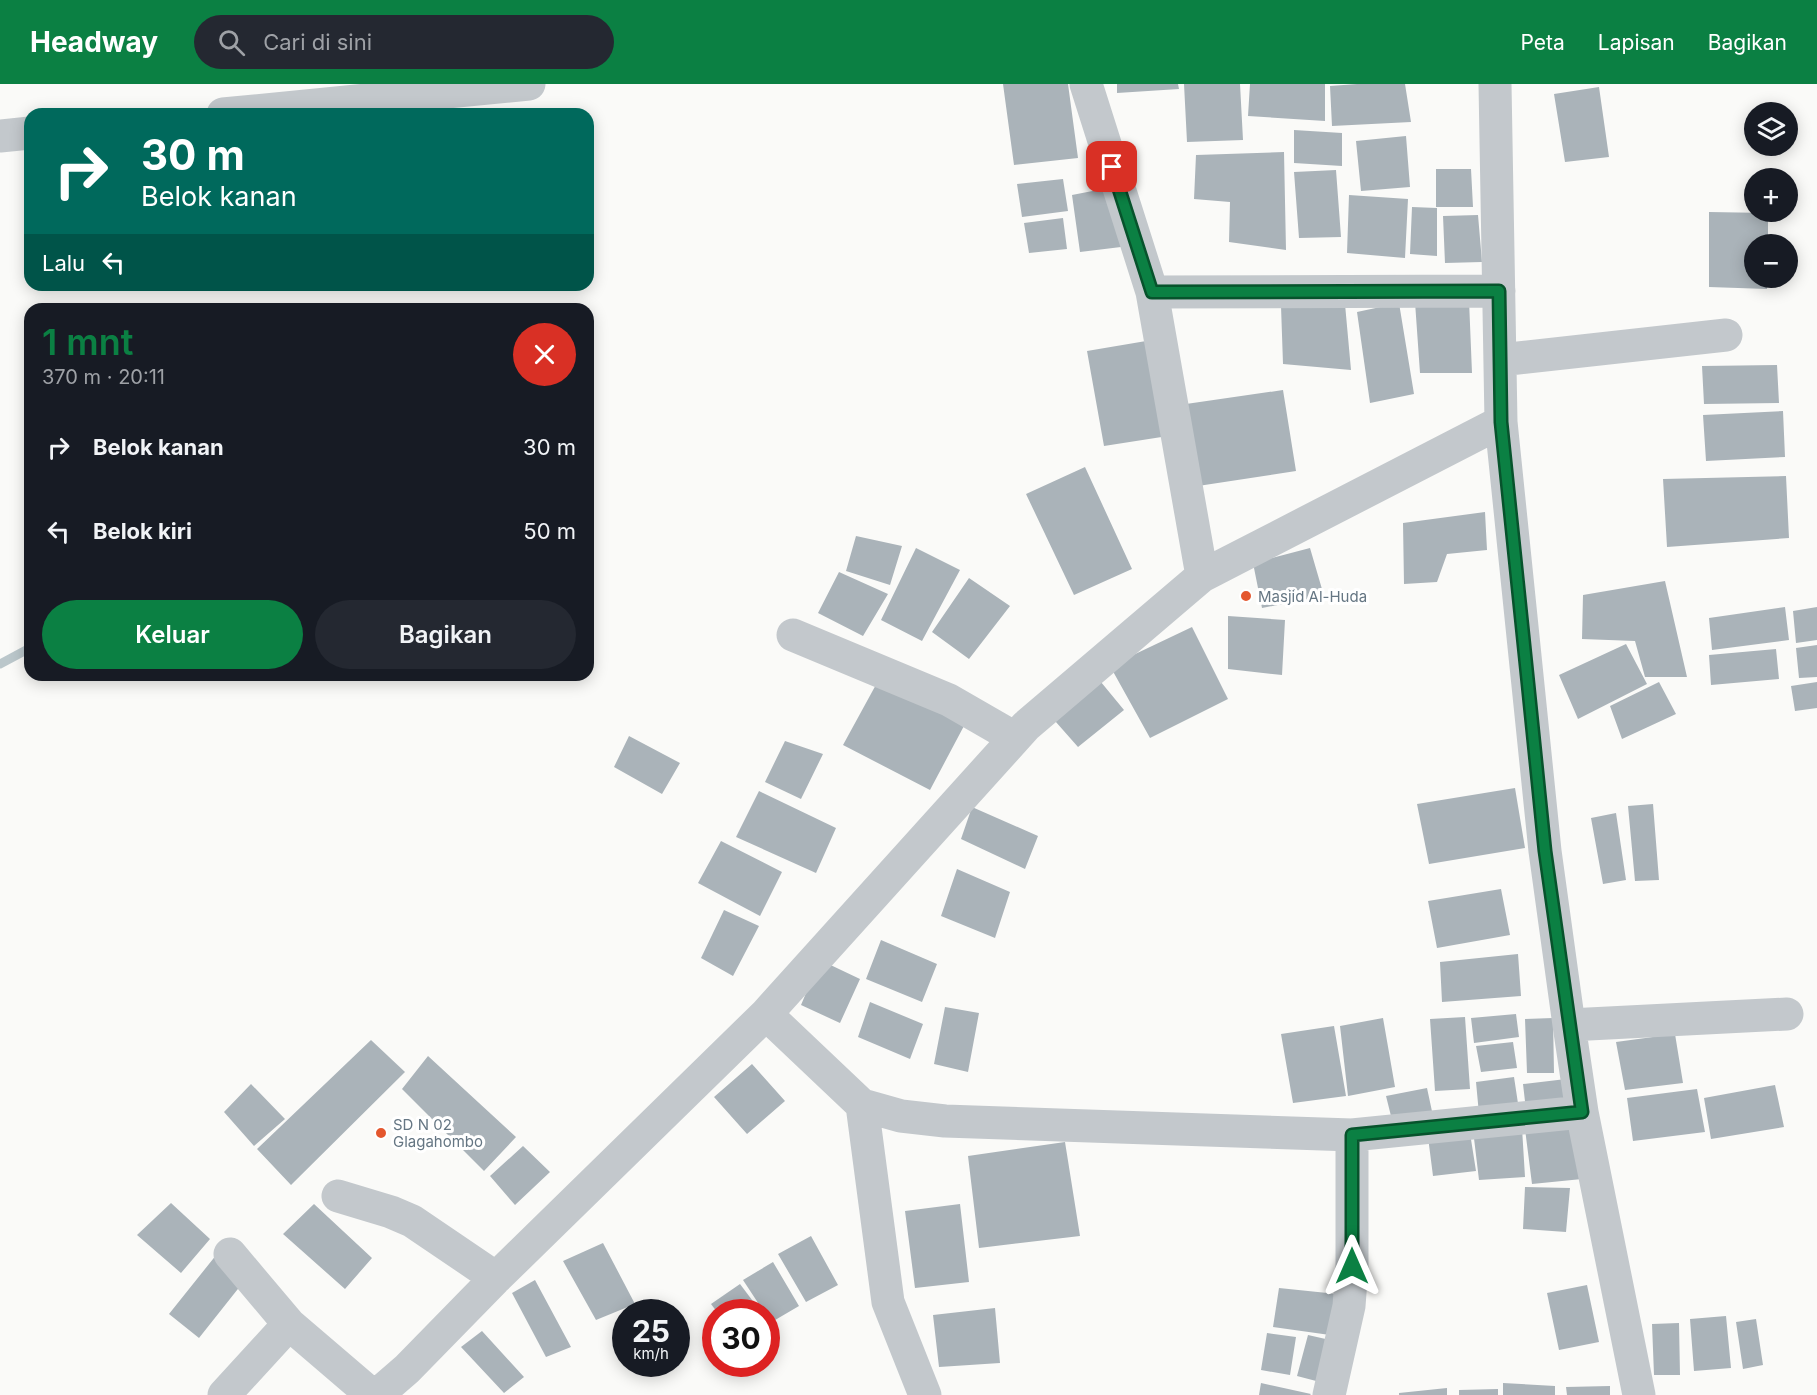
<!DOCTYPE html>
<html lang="id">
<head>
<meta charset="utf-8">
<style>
	:root { --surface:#171b24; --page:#242831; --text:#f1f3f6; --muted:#9ea1a6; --accent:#0b8043 }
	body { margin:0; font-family:Inter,sans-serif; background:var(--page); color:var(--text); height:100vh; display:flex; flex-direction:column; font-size:22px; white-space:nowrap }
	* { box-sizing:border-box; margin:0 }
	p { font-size:20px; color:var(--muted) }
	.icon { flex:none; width:33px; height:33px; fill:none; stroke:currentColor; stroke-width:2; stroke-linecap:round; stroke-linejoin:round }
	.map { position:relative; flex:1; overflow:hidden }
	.panel { position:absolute; left:24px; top:219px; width:570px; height:378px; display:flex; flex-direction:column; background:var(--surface); border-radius:18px; box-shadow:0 3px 15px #0003 }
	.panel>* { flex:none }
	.banner { position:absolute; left:24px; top:24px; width:570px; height:183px; border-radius:18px; box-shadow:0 3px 15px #0003; background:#00695c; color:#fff; overflow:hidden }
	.tools { position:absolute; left:1744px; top:18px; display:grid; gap:12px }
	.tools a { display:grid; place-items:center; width:54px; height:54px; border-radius:50%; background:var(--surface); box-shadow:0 3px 15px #0003; font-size:30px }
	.speed { position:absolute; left:612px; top:1215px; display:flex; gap:12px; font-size:30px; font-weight:700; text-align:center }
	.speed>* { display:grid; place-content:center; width:78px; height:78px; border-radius:50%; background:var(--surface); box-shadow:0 3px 15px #0003; line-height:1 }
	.speed small { font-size:15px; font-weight:400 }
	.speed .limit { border:9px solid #d22; background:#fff; color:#111 }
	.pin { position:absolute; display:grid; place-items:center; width:51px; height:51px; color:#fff; margin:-26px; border-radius:12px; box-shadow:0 3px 9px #0006 }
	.me { position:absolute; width:66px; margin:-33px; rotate:0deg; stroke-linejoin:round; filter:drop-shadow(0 0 4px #0008) }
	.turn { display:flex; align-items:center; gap:21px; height:126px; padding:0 18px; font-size:27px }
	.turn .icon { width:78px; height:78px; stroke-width:2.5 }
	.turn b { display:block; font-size:42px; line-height:51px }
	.then { display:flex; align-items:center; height:57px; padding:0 18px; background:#0003; gap:12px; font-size:22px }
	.round { display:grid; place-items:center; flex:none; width:63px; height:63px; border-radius:32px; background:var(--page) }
	.overview { display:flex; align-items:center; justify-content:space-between; height:102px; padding:0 18px }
	h1 { font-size:36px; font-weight:600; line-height:45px; color:var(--accent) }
	.button { display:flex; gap:12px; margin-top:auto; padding:12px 18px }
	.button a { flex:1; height:69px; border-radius:36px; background:var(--accent); color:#fff; font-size:24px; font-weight:600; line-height:69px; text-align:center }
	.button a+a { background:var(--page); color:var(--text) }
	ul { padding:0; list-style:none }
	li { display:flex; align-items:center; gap:18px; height:84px; padding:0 18px }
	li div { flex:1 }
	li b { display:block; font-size:22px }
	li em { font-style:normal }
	header { display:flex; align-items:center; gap:36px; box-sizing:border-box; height:84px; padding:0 30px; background:var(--accent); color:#fff }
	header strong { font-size:28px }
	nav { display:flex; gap:33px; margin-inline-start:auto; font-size:21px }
	.search { width:420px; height:54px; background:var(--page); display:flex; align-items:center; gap:15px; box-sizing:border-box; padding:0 21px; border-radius:33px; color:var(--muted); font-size:22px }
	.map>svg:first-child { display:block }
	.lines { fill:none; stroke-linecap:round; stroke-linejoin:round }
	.stream { stroke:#bbc7cb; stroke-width:9 }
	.building { fill:#aab3b9 }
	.minor { stroke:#c3c8cc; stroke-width:33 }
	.route-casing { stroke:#07532c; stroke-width:15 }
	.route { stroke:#0b8043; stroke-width:10 }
	.poi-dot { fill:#e4572e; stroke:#fff; stroke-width:2 }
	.labels { text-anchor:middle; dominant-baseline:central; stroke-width:6; stroke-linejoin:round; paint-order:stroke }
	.poi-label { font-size:15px; fill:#657683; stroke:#fff; text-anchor:start }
</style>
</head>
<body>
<header>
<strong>Headway</strong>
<div class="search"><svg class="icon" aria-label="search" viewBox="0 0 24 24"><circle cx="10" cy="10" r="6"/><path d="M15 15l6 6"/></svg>Cari di sini</div>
<nav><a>Peta</a><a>Lapisan</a><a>Bagikan</a></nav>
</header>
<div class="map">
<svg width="1817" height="1311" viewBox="0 0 1817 1311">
	<rect width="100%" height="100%" fill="#fafaf8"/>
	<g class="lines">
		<path class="stream" d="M0,580L30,564"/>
	</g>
	<path class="building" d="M1003,0H1068L1078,74L1014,81Z
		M1117,0H1178L1179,5L1117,9Z
		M1184,0H1240L1243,56L1187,58Z
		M1250,0H1325V37L1248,32Z
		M1357,0H1405L1411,38L1332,42L1330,2Z
		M1599,3L1609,73L1565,78L1554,10Z
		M1294,46L1342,49V82L1294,79Z
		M1406,52L1410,103L1361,107L1356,57Z
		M1284,68L1286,166L1229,158L1230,118L1194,115L1196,71Z
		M1436,85H1471L1473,123H1436Z
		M1336,86L1341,153L1299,154L1294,88Z
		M1063,95L1068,127L1022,133L1017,100Z
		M1113,103L1121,163L1080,168L1072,111Z
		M1349,111L1408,115L1405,174L1347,169Z
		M1412,123L1437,124V172L1410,170Z
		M1709,128L1768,129V160H1755V194H1768L1767,205L1709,203Z
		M1478,131L1482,178L1445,179L1443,132Z
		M1063,134L1067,165L1029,169L1024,139Z
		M1469,216L1472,289H1420L1415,218Z
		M1399,219L1414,310L1370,319L1357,228Z
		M1345,220L1351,286L1283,280L1281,222Z
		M1152,256L1168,352L1104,362L1087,267Z
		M1777,281L1779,319L1704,320L1702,282Z
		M1283,306L1296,387L1198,402L1186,320Z
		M1783,327L1785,373L1706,377L1703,331Z
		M1085,383L1132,485L1074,511L1026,410Z
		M1786,392L1789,454L1667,463L1663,395Z
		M1485,428L1487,466L1447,470L1437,498L1404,500L1403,439Z
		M856,452L902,462L890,501L846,487Z
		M916,464L960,486L922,557L881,536Z
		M1310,464L1324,512L1262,524L1253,479Z
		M839,488L888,510L863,552L818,529Z
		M969,494L1010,522L969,575L932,548Z
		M1665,497L1687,593H1645L1635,557L1582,555L1583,511Z
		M1785,523L1789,556L1712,566L1709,534Z
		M1817,523V556L1796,559L1793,527Z
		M1228,532L1285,536L1282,591L1228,585Z
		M1192,543L1228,615L1150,654L1110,582Z
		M1626,560L1647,600L1578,635L1559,591Z
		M1817,561V593L1799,594L1796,564Z
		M1776,565L1779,595L1711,601L1709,571Z
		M1096,592L1124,626L1078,663L1048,629Z
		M878,597L965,640L930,706L843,661Z
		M1659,598L1676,630L1622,655L1610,622Z
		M1817,598V624L1795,627L1791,602Z
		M629,652L680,679L662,710L614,683Z
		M785,657L823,670L801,715L765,698Z
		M1515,704L1525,764L1429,780L1417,720Z
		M759,707L836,744L816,789L736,753Z
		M1653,720L1659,796L1635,797L1628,722Z
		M972,723L1038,752L1025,785L961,755Z
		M1616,729L1626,796L1603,800L1591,734Z
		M721,757L782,788L760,832L698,799Z
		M957,785L1010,808L995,854L941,832Z
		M1501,805L1510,851L1437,864L1428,817Z
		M724,826L759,842L733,892L701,874Z
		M881,856L937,880L922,918L866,895Z
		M1518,870L1521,912L1442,918L1440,878Z
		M820,876L860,895L840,939L801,921Z
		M870,918L923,940L910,975L858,953Z
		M945,923L979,929L968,988L934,980Z
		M1516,930L1519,953L1474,959L1471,934Z
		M1465,933L1470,1005L1435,1007L1430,935Z
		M1383,934L1395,1003L1348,1012L1340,942Z
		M1553,934L1554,989H1527L1525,935Z
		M1334,942L1346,1012L1293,1019L1281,950Z
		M1675,950L1683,999L1625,1006L1616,958Z
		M371,956L405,988L291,1101L257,1065Z
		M1513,958L1517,984L1481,988L1476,962Z
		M428,972L516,1053L484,1087L402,1005Z
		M752,980L785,1017L747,1050L714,1013Z
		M1514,993L1519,1026L1479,1030L1476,998Z
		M1566,995L1569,1021L1526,1026L1523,1000Z
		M251,1000L285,1035L254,1062L224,1028Z
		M1775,1001L1784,1043L1711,1055L1704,1014Z
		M1427,1004L1433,1032L1393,1040L1386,1012Z
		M1697,1005L1705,1048L1633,1057L1627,1014Z
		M1575,1037L1582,1095L1532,1100L1525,1045Z
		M1522,1044L1525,1093L1479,1096L1473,1046Z
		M1470,1049L1476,1087L1433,1092L1428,1053Z
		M1065,1058L1080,1152L979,1164L968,1072Z
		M523,1062L550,1088L515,1121L490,1092Z
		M1525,1103L1570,1104L1566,1148L1523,1145Z
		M171,1119L210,1155L181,1189L137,1151Z
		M314,1120L372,1174L345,1205L283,1150Z
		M960,1120L969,1198L915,1204L905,1127Z
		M811,1152L838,1201L806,1218L778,1170Z
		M603,1159L635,1220L596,1236L563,1177Z
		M217,1170L245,1196L199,1254L169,1230Z
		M773,1178L799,1222L770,1239L766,1233V1228H764L743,1196Z
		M535,1196L571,1263L546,1273L512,1209Z
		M740,1200L761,1228H717L711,1220Z
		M1587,1201L1599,1258L1559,1266L1547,1209Z
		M1279,1204L1337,1210L1330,1251L1273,1243Z
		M995,1224L1000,1279L939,1283L933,1231Z
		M1726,1232L1731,1284L1694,1287L1690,1235Z
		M1756,1235L1763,1281L1743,1285L1736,1238Z
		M1679,1239L1680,1291H1654L1652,1240Z
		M482,1247L524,1293L504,1309L461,1263Z
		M1267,1249L1296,1253L1290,1291L1261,1286Z
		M1308,1251L1330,1256L1320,1298L1297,1292Z
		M1261,1299L1311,1310L1310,1311H1259Z
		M1503,1299L1555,1302V1311H1503Z
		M1610,1302V1311H1567L1566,1303Z
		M1447,1304V1311H1399V1309Z
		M1498,1305V1311H1459V1306Z"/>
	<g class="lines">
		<path class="minor" d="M1086,0L1152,208L1202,492
			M1495,0L1501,338
			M223,30L529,0
			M0,52L30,49
			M1152,208L1499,207
			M1500,276L1726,251
			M793,551L949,616L1015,654
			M766,930L862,1021L888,1218L925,1311
			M1569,941L1787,930
			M862,1021L901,1032L945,1037L1352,1051L1582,1028
			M338,1112L391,1128L412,1137L496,1194
			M230,1170L289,1240L372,1311
			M224,1311L289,1240
			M377,1311L407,1285L496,1194L766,930L1026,642L1202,492L1501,338L1545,767L1569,941L1582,1028L1639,1311
			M1329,1311L1349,1222L1352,1182V1051"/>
	</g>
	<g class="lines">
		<defs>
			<path id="route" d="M1112,83L1152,208L1499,207L1501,338L1528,600L1545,767L1582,1028L1352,1051V1182"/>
		</defs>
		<use href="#route" class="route-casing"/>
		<use href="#route" class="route"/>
	</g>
	<g class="poi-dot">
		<circle cx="1246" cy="512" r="6"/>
		<circle cx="381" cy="1049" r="6"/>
	</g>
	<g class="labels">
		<g class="poi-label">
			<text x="1258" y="512">Masjid Al-Huda</text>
			<text x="393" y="1040">SD N 02<tspan x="393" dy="17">Glagahombo</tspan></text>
		</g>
	</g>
</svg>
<div class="tools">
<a><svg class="icon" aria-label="layers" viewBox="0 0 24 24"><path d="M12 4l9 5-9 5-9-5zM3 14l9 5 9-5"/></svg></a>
<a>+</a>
<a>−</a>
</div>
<div class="speed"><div>25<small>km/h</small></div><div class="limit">30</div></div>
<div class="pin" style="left:1112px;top:83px;background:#d93025"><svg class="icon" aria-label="arrive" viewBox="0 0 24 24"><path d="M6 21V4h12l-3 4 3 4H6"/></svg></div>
<svg class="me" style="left:1352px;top:1182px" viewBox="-20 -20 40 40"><path d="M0-17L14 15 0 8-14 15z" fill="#0b8043" stroke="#fff" stroke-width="4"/></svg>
<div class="banner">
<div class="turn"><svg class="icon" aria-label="right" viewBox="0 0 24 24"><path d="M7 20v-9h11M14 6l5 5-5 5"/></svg><div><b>30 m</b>Belok kanan</div></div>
<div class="then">Lalu<svg class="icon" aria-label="left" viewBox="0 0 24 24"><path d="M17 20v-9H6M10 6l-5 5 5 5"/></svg></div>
</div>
<section class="panel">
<div class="overview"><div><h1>1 mnt</h1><p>370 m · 20:11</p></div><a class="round" style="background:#d93025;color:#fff"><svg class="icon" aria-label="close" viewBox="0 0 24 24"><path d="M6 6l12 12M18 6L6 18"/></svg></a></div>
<ul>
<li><svg class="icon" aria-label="right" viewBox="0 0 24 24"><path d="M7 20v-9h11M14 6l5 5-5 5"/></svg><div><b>Belok kanan</b></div><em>30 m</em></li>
<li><svg class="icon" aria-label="left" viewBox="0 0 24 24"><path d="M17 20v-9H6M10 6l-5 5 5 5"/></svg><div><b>Belok kiri</b></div><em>50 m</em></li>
</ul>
<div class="button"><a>Keluar</a><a>Bagikan</a></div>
</section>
</div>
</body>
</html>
